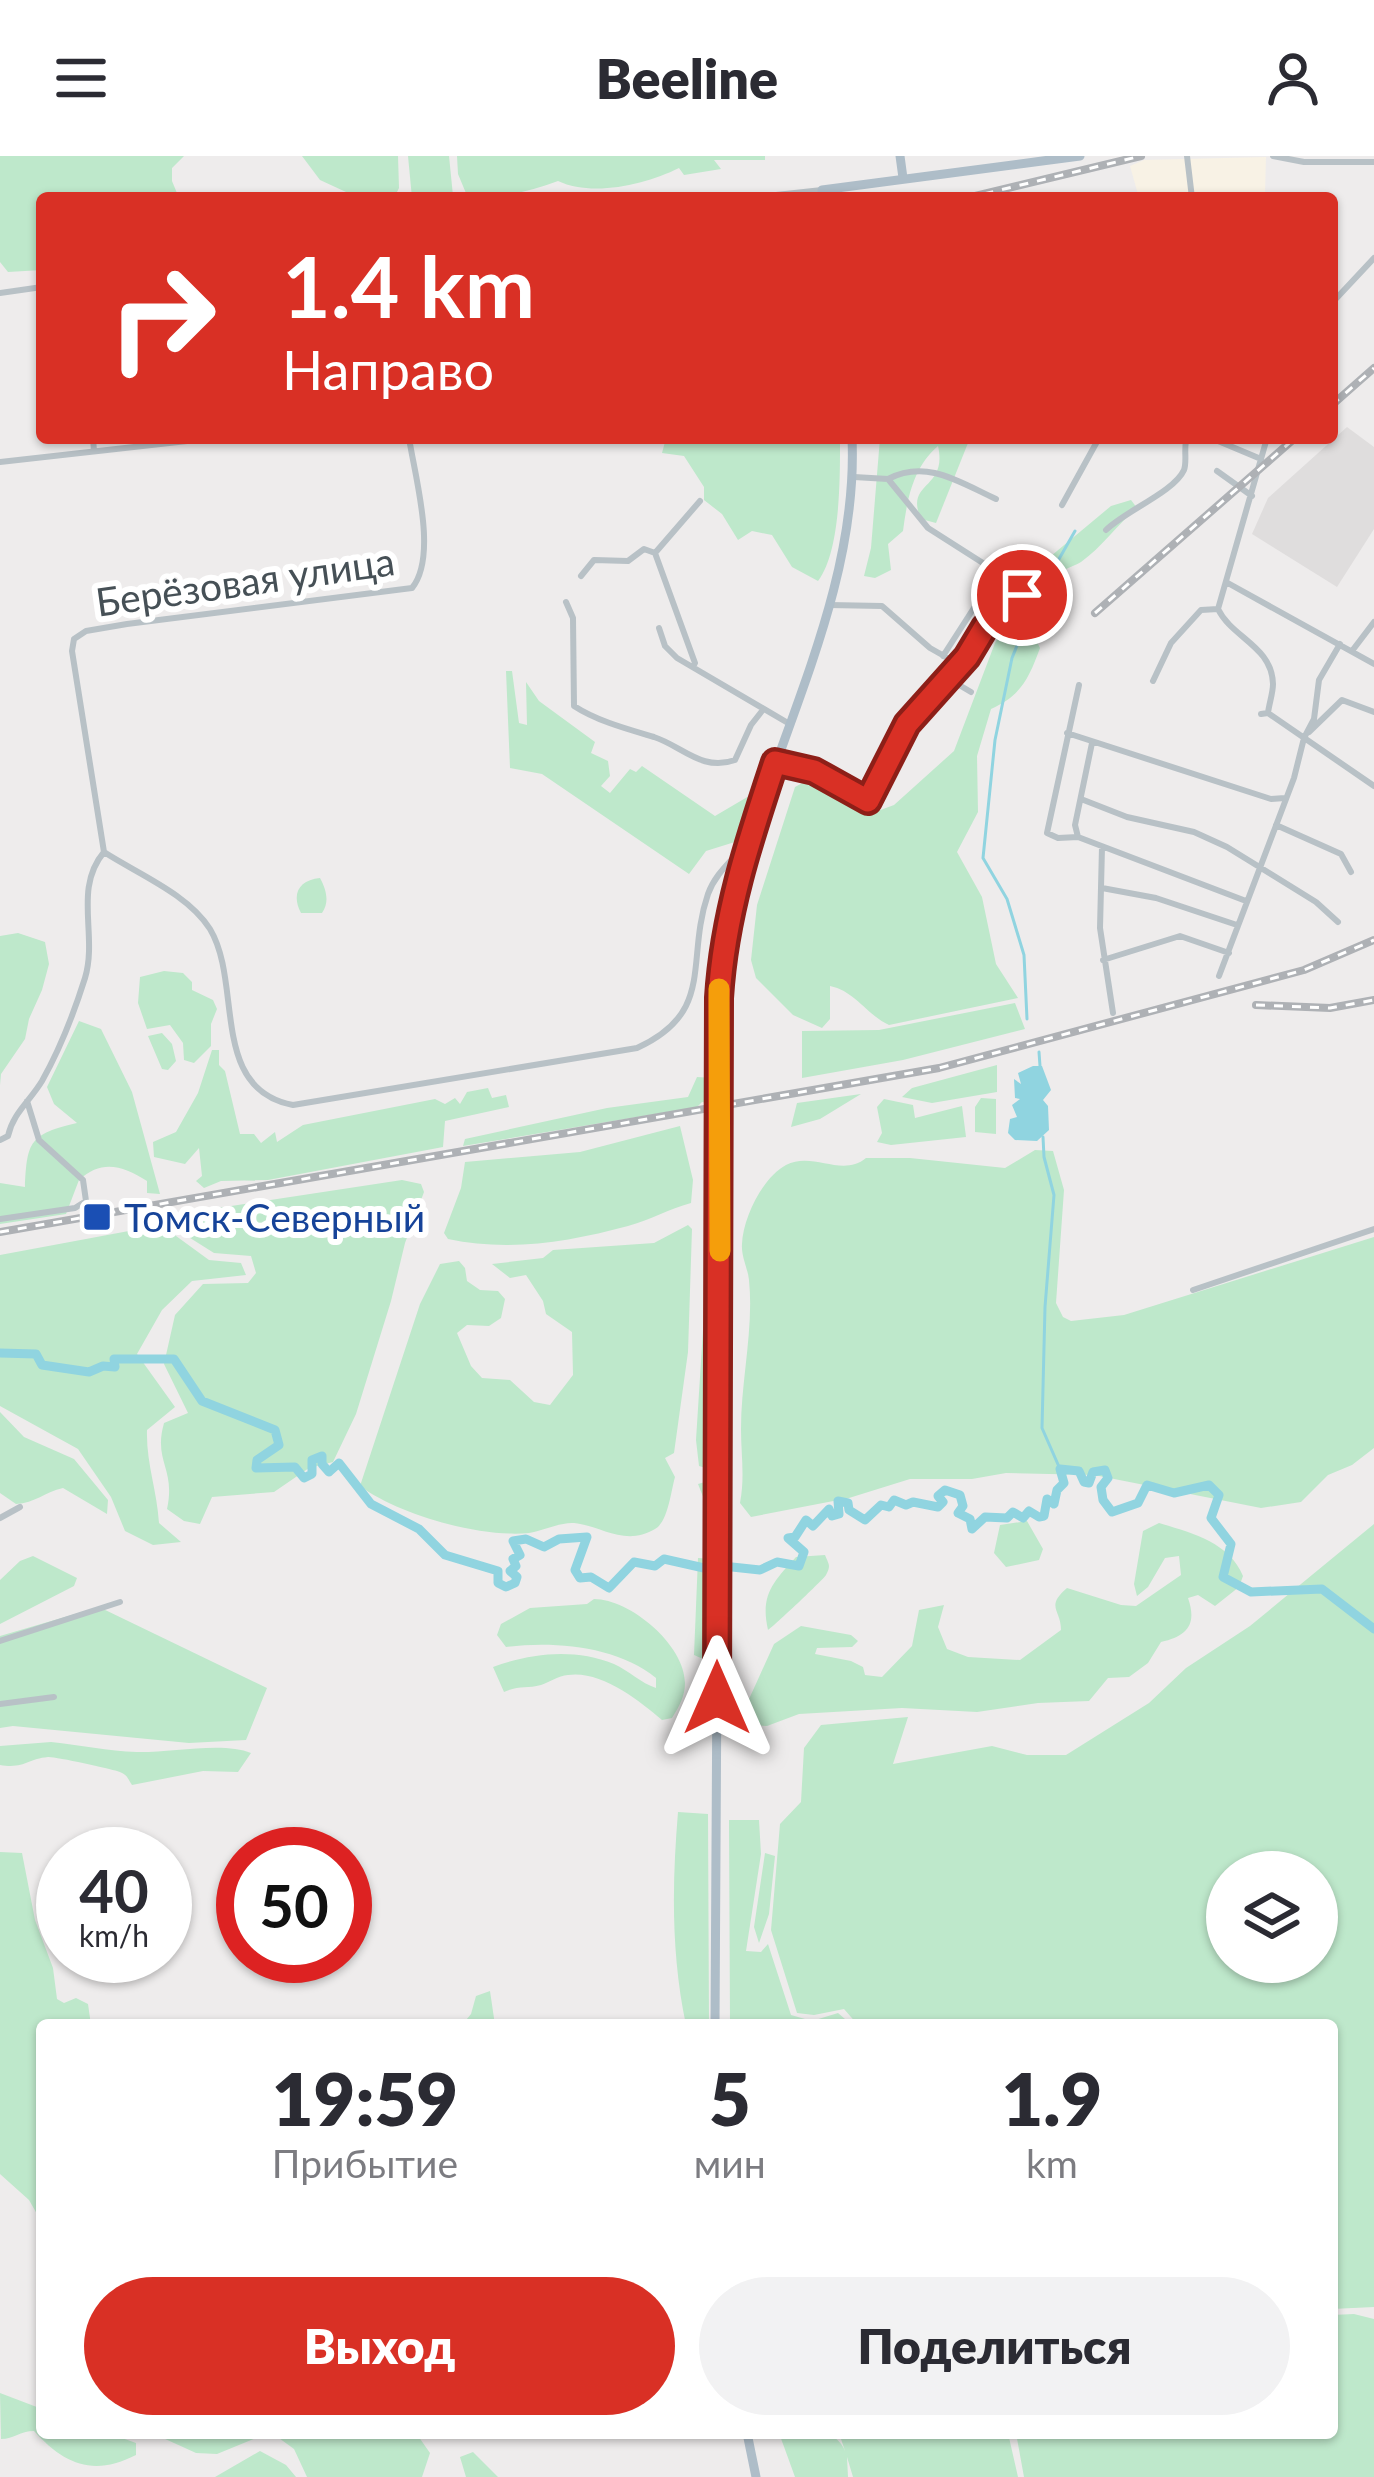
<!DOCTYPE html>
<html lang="ru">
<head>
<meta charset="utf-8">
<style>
	:root { --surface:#fff; --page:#f2f2f3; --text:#2b2b33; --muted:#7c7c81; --accent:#d93025 }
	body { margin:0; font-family:Lato,sans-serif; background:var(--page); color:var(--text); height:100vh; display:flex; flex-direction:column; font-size:45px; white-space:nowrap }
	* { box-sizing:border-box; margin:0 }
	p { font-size:39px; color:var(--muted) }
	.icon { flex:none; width:66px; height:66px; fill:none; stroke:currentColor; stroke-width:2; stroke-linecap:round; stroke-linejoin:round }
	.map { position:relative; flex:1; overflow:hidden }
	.details { position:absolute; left:36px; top:1863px; width:1302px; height:420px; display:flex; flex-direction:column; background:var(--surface); border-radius:12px; box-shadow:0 3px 9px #0004 }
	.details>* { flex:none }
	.hud { position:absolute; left:36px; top:36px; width:1302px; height:252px; border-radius:12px; box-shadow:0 3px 9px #0004; background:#d93025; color:#fff; overflow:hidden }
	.controls { position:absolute; left:1206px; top:1695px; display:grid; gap:24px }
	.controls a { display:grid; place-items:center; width:132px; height:132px; border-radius:50%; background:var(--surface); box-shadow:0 3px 9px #0004; font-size:60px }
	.speed { position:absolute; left:36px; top:1671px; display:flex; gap:24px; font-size:60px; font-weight:700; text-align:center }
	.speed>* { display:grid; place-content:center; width:156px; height:156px; border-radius:50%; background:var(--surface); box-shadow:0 3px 9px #0004; line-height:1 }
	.speed small { font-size:30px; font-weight:400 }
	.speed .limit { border:18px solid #d22; background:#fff; color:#111 }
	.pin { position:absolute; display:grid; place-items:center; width:102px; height:102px; color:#fff; margin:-51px; border:6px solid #fff; border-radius:50%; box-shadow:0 3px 12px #0007 }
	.me { position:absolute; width:132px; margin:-66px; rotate:0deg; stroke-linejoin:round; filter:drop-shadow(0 0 9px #0008) }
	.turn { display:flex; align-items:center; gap:42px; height:252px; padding:0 48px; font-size:54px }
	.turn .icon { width:156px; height:156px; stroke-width:2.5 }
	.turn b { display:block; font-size:84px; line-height:102px }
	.eta { display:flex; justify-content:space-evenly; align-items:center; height:204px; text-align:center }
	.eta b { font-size:72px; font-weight:800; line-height:84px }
	.action { display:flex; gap:24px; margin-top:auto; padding:24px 48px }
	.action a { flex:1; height:138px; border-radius:72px; background:var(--accent); color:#fff; font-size:48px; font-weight:800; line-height:138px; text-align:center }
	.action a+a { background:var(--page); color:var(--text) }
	header { display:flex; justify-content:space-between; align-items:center; height:156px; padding:0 48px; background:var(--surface); font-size:54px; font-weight:800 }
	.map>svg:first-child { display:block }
	.commercial { fill:#f8f2e5 }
	.education { fill:#dfdddd }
	.green { fill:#bee8cb; fill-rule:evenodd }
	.water { fill:#90d4e0 }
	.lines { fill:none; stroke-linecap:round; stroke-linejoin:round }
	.stream { stroke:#90d4e0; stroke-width:3 }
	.river { stroke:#90d4e0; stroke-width:9 }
	.minor { stroke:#b8c1c6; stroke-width:6 }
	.major { stroke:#aebdc8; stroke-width:9 }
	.rail-casing { stroke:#aeb1b5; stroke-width:8 }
	.rail { stroke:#fff; stroke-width:3; stroke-dasharray:9; stroke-linecap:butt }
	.route-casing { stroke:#8d1f18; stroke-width:30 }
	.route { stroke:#d93025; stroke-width:21 }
	.slow { stroke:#f59e0b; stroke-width:21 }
	.transit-dot { fill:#1a4fb4; stroke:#fff; stroke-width:4.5 }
	.labels { text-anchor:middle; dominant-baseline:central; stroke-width:12; stroke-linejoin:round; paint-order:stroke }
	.street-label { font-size:39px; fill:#465056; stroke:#fff }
	.transit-label { font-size:39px; fill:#164399; stroke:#fff; text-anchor:start }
</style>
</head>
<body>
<header><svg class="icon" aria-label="menu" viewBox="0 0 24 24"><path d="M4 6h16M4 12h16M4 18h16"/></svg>Beeline<svg class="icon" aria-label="person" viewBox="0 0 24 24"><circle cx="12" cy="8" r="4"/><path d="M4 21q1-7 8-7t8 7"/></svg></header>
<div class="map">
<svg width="1374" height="2321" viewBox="0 0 1374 2321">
	<rect width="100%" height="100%" fill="#eeecec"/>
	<path class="commercial" d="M1266,1L1265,38L1270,42H1139L1130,10L1144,4Z"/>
	<path class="education" d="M1347,271L1374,291V373L1337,431L1252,378L1268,342Z"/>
	<path class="green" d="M0,0H184L172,12V25L179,42H42V114L8,116L0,106Z
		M302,0H398L399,32L394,42H345L346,36L320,24Z
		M408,0H449L453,40L412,42Z
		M457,0H765V4H714L721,13L684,19L679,12C645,29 592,41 558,25C530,36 498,42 468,42L458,18Z
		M666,282H840C840,320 841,395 818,425L792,411L772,379L752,375L738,384L722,358L704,344V331L684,300L662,297Z
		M880,282H970L936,367L921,363C904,325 948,334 938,290C913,311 907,344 903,375L888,388L891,414L875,422L864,420L871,392Z
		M1131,344L1137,352C1117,369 1102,391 1081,406C1073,411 1062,413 1056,420C1042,434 1029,475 1040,492C1029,522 1021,540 991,553L977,600L978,656L957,696L982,741L996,808L1018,842L889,869C867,859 855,835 830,830V863L822,872L793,859L756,822L751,804L757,749L795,631L806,625L815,631L846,638L853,651L867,659L894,649L954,595L995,487L1051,400L1111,350Z
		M506,515H512L519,567L527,569L526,526L539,545L595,586L591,597L608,605L610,620L601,630L610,637L630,613L636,616L642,610L715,660L749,640L738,685L706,695L689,718L542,618L510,612Z
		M320,722C326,733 330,746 322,757H301C291,738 299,724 320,722Z
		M18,777L45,786L49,808L42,834L29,863L25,883L1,918L0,929V780Z
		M164,815L183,817L192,826V834L213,844L217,853L211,868V890L194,907L184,904L183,887L170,869L147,873L138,847L140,821Z
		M1015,847L1025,873L903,904L802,922V875L879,874Z
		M79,865L101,873L132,936L160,1038L147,1037V1025C123,1010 102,1003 79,1024L66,1058L0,1068V1027L25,1031C27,985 30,978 77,967L54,948L47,931Z
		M162,877L172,888L176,905L168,914L162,913L148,880Z
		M212,894H219V909L225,915L240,978H254L261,987L275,976L277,986L303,969L435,943L445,948L455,942L460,948L467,936L488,932L492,942L506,939L509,951L445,965L443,991L268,1024L221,1025L204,1032L196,1025L202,1020L199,992L185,1008L154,1001L153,986L176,976L198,937Z
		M997,909V936L932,947L902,941L912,932Z
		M697,921L713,922L712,948L702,946L697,951L463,990L465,983L607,952L688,941Z
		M861,938L820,963L791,971L797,947Z
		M981,942L996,943V978L975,976V951Z
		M884,943L913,949L915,962L962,950L966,981L891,989L877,986L882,977L877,951Z
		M680,970L693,1024L691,1047C669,1053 650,1064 628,1070C569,1086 508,1096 448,1083L444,1077L461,1032L465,1006L580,996Z
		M1035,994L1053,995L1064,1034L1056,1147L1063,1161L1071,1165L1124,1159L1374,1081V1292L1352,1309L1328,1319L1301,1346L1261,1352L1094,1319L1006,1317L972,1323H910L849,1342L751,1361L740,1347C745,1321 741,1299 741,1273C741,1224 754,1173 749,1124C748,1113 741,1100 742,1088C743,1062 763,1021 786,1009C813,995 842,1022 866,1002H910L1005,1012Z
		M402,1024L421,1028L424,1036L405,1087L391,1145L356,1258L333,1306L309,1312L274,1336L212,1341L200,1368L184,1365L167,1353C176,1312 153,1306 164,1267L188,1257L164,1208L175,1159L203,1128L248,1127L256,1117L251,1100L214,1097L179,1075L178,1058Z
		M161,1069L209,1104L241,1107L246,1119L192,1125L162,1154L137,1198L175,1251L147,1274C146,1307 157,1334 159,1367L181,1386L153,1389L125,1375L111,1341L78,1293L0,1250V1099Z
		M688,1069L692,1073L688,1196L674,1297L665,1302L675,1321C671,1335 668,1366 655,1373C625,1391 602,1370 574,1367C560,1366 543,1375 529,1377C481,1382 399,1359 360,1330L420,1148L440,1108L459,1105L465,1112L467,1125L480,1134L498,1135L505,1143L501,1162L489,1170L467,1169L457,1177L471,1210L482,1222L510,1224L534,1246L550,1249L573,1219L572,1176L546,1158L543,1145L526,1119L510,1122L492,1108L543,1102L553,1094L654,1087Z
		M712,1156L711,1361L698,1328L705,1326L706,1312L699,1310L696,1284L704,1158Z
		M0,1256L24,1281L74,1303L108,1344L107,1358L63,1332C45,1336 35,1347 16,1348L0,1337Z
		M1027,1365L1043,1393L1039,1404L1006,1411L994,1397L1000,1369Z
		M1159,1367C1192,1377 1229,1386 1243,1420L1239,1431L1215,1450L1198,1439L1188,1442C1197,1468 1188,1480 1161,1486L1148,1507L1129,1521L1108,1522L1089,1545L1038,1547L977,1556L902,1552L799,1558L767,1570L753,1569L745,1552L774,1488L801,1470L851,1479L858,1485L852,1491L817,1492L815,1498L851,1505L863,1511L865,1519L882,1521L912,1490L919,1454L944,1449L938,1471L947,1493L968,1501L1020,1504L1061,1474C1061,1453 1045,1451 1067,1432L1121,1449L1136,1450L1181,1419L1179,1400L1165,1402L1148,1431L1137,1440L1134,1428L1143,1375Z
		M1374,1368V2151L1332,2153V1869H858L844,1853L814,1859L797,1857L771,1774L780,1668L801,1646L804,1592L821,1569L908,1561L893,1608L992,1590L1027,1599H1066L1149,1547L1186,1512L1250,1470ZM1227,1716H1317V1806H1227Z
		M825,1399C829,1409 831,1409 826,1419C824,1423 773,1471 768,1474C760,1439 773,1426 796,1401Z
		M33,1400L77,1422L74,1430L0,1468V1424L20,1405Z
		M698,1402L712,1403L710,1506L694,1499Z
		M594,1443C630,1443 685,1489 685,1527C685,1540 679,1551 672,1562L662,1564C639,1544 600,1514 568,1519C558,1520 550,1526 541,1529C527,1533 519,1529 504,1536L493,1511C532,1497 574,1492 614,1508C629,1515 641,1527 656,1532V1522C617,1490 554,1485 506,1491L497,1479L501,1468L530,1452L587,1448Z
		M99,1451L267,1532L246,1584L189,1587L13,1570L0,1572V1480Z
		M51,1586C80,1589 108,1595 137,1596C168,1597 224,1585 251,1597L238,1616L203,1615L132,1629C126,1620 128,1619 117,1615C111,1613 53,1600 48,1601C27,1603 25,1613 0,1609V1590Z
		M678,1656L708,1658L709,1869H686C671,1798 672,1728 678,1656Z
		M729,1664H759L761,1698L746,1795L761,1796L768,1788L791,1859L812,1865L838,1857L852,1869H730Z
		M0,1696L22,1697L35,1764L53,1812L57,1843L64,1847L76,1842L88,1848L91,1869H42V2057L37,2058L29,2044L0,2018Z
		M765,1697L775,1700L769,1758L759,1787L754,1771Z
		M490,1835L495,1869H462L471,1858L476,1840Z
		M1354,2158L1374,2163V2321H1024L1016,2277H1332V2159Z
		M0,2237L42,2253V2277H108L136,2287V2299C93,2321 64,2308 34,2275C20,2275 14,2283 1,2283Z
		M152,2277H268L217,2298L196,2297Z
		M272,2277H416L430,2297L422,2321H307L294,2293Z
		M779,2277C802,2277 835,2269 845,2295L839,2277H1008L1018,2321H853L847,2301L848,2321H795Z
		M260,2295L286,2309L296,2321H215Z
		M473,2296L498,2321H466L460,2301Z"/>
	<path class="water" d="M1033,910H1042L1051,934L1043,944L1048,950L1049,974L1037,985L1015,984L1008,977L1010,963L1017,961L1012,949L1020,943L1015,942L1014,923L1021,928L1018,917Z"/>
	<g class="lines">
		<path class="stream" d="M1027,863L1024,799L1007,743L983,702L995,584L1012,502L1035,445L1075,375
			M1039,896L1040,910
			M1043,981L1044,1001L1054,1039L1045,1151L1042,1272L1060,1313"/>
		<path class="river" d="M0,1197L36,1198L42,1209L89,1216L103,1210L115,1211L114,1203H174L202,1245L275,1274L279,1289L257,1304L256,1312L295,1311L304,1322L312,1318V1304L322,1300V1308L329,1316L339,1307L371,1348L419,1373L445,1399L498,1415V1427L506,1431L515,1427L517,1421L510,1415L516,1410L513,1403L520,1399L513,1385L526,1383L544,1391L559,1383L587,1381L575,1414L580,1422L591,1421L609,1432L634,1406L655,1410L664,1403L704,1412
			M732,1411L760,1414L777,1406L799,1410L804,1396L788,1382L795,1381L806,1364L813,1370L829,1353L832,1360L839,1358L838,1345L848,1347L849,1354L865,1364L881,1349L889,1351L894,1344L906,1349L913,1346L938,1351L943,1346L938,1340L945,1334L960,1339L963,1350L958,1357L970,1363L972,1373L985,1361L1007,1362L1013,1356L1023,1362L1029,1355L1039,1361L1044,1360L1047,1343L1054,1348L1057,1334L1064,1327L1060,1313L1079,1315L1084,1326L1089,1327L1093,1316L1105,1314L1108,1322L1101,1331L1103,1344L1112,1356L1138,1347L1147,1329L1174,1337L1209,1329L1219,1339L1211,1362L1231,1388L1223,1421L1251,1436L1322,1433L1374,1473"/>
		<path class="minor" d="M1187,0L1192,42
			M1273,0L1304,6H1374
			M748,42L822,34
			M0,137L42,131
			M1332,147L1374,102
			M93,282L94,295
			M1180,282L1186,285L1205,282
			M1211,282L1261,303
			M0,306L214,282
			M1217,315L1252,340
			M854,321L888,323L928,372L997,416L943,500
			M888,323C927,303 959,326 996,343
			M1062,349L1099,282
			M1106,374C1125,355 1174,336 1184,314C1187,306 1184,295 1186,285
			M655,397L695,507L693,511
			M655,397L700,345
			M581,420L594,404L628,405L644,393L655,397
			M1226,426L1374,508
			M566,446L573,462L574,550C597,565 627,573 654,581C682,590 702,616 735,604L751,569L762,555
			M829,449L882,450L930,492L960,509
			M1218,453L1267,282
			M1218,453C1232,482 1272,490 1273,528C1273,537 1269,548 1268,557
			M659,472L665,490L677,502L788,567
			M1352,495L1374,466
			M949,523L971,536
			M1153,525L1171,487L1201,454L1218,453
			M1079,529L1047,677L1058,682L1078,681L1246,745
			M1261,558L1268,557L1374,630
			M1309,576L1342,544L1374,556
			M1067,577L1271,643L1285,642
			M779,606L814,615L868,645
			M1081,643L1127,661L1194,676L1227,691L1316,746L1338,766
			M864,655L907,568L967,501L989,467L1006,450L1017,447L1036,415
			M1276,669L1341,698L1351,716
			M1078,681L1075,669L1092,587
			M1102,691L1100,772L1113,857
			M104,696C138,718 188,738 210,773C243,828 209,933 293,949L637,892C716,856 685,805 708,738C716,716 733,704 747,686
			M104,696L72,495L74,483L86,475L127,468L412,432C438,400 415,321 409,282
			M1102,732L1156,742L1237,769
			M1103,804L1180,780L1229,797
			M1219,820L1294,622L1304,582L1314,563L1319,524L1340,488
			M0,984L8,980C13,957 30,945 42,925C60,893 74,857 85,822C98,779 73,733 104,696
			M0,1063L75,1052L86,1045L83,1024L39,984L27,945
			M1193,1134L1374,1073
			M0,1362L20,1351
			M0,1485L120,1446
			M0,1548L54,1541"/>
		<path class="major" d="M900,0L903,22
			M823,42L822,34L1080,0
			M715,1869L721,810C743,631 860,464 852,282
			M747,2277L756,2321"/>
		<defs>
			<path id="rail" d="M967,42L1141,0
				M1332,249L1374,212
				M1095,457L1295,282
				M1256,849L1330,852L1374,844
				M0,1076L939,912L1304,814L1374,784"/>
		</defs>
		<use href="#rail" class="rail-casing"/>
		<use href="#rail" class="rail"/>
	</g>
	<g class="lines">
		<defs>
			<path id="route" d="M717,1542L719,842C724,759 749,684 775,606L814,615L868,645L907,568L967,501L985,471L1022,439"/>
		</defs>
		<use href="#route" class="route-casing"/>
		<use href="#route" class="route"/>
		<path class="slow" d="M719,833L720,1095"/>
	</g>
	<rect class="transit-dot" x="82" y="1046" width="30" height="30" rx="6"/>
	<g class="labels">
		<g class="street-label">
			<text transform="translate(245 425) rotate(-8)">Берёзовая улица</text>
		</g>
		<g class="transit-label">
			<text x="124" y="1061">Томск-Северный</text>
		</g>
	</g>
</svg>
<div class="controls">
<a><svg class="icon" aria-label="layers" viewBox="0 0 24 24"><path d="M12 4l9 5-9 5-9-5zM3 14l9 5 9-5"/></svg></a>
</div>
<div class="speed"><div>40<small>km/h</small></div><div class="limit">50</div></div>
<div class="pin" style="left:1022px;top:439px;background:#d93025"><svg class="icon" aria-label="arrive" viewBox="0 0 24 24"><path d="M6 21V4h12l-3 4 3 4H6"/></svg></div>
<svg class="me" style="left:717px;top:1542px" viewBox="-20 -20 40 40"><path d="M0-17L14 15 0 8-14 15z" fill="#d93025" stroke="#fff" stroke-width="4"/></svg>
<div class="hud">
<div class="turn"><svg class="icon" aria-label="right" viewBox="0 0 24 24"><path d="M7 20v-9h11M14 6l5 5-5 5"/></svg><div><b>1.4 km</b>Направо</div></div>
</div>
<section class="details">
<div class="eta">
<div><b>19:59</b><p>Прибытие</p></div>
<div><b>5</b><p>мин</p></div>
<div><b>1.9</b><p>km</p></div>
</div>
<div class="action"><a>Выход</a><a>Поделиться</a></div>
</section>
</div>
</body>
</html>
